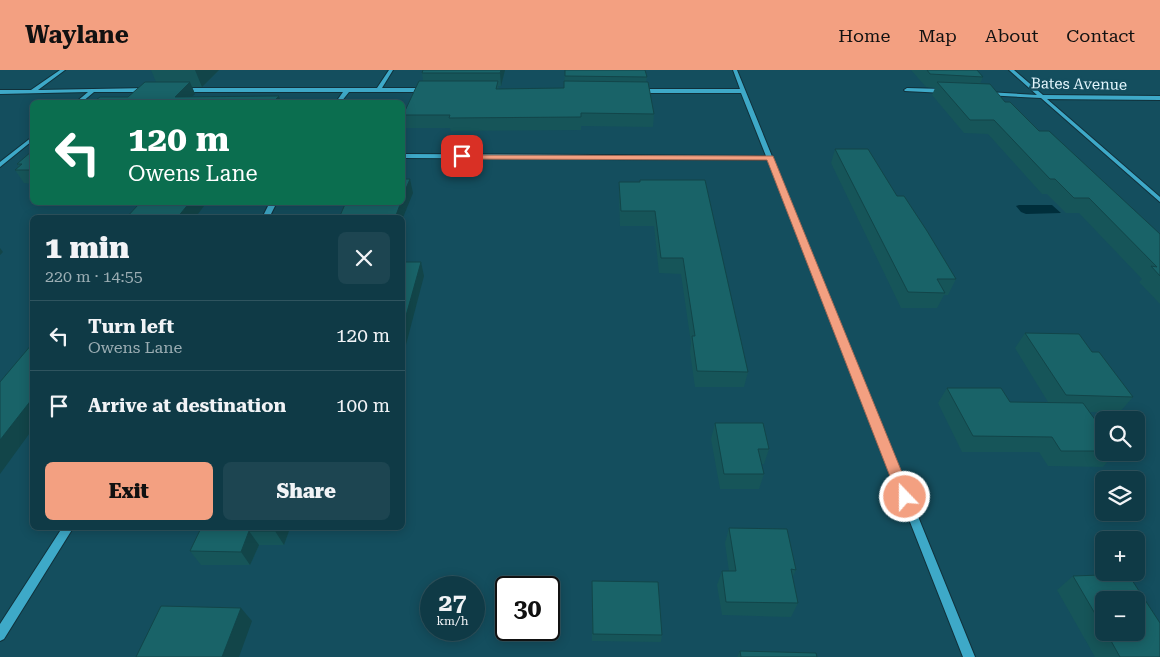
<!DOCTYPE html>
<html lang="en">
<head>
<meta charset="utf-8">
<style>
	:root { --surface:#0f3a46; --page:#1d4551; --text:#f1f3f6; --muted:#9badb3; --line:#2f545f; --accent:#f3a081 }
	body { margin:0; font-family:"Roboto Serif",serif; background:var(--page); color:var(--text); height:100vh; display:flex; flex-direction:column; font-size:19px; white-space:nowrap }
	* { box-sizing:border-box; margin:0 }
	p { font-size:16px; color:var(--muted) }
	.icon { flex:none; width:28px; height:28px; fill:none; stroke:currentColor; stroke-width:2; stroke-linecap:round; stroke-linejoin:round }
	.map { position:relative; flex:1; overflow:hidden }
	.drawer { position:absolute; left:30px; top:145px; width:375px; height:315px; display:flex; flex-direction:column; background:var(--surface); border-radius:8px; box-shadow:0 2px 12px #0003,0 0 0 1px var(--line) }
	.drawer>* { flex:none }
	.guide { position:absolute; left:30px; top:30px; width:375px; height:105px; border-radius:8px; box-shadow:0 2px 12px #0003,0 0 0 1px var(--line); background:#0b6e4f; color:#fff; overflow:hidden }
	.tools { position:absolute; left:1095px; top:341px; display:grid; gap:10px }
	.tools a { display:grid; place-items:center; width:50px; height:50px; border-radius:8px; background:var(--surface); box-shadow:0 2px 12px #0003,0 0 0 1px var(--line); font-size:25px }
	.speed { position:absolute; left:420px; top:506px; display:flex; gap:10px; font-size:25px; font-weight:700; text-align:center }
	.speed>* { display:grid; place-content:center; width:65px; height:65px; border-radius:50%; background:var(--surface); box-shadow:0 2px 12px #0003,0 0 0 1px var(--line); line-height:1 }
	.speed small { font-size:12px; font-weight:400 }
	.speed .limit { border:2px solid #111; border-radius:8px; background:#fff; color:#111 }
	.pin { position:absolute; display:grid; place-items:center; width:42px; height:42px; color:#fff; margin:-21px; border-radius:10px; box-shadow:0 2px 8px #0006 }
	.me { position:absolute; width:55px; margin:-28px; rotate:338deg; stroke-linejoin:round; filter:drop-shadow(0 0 4px #0008) }
	.turn { display:flex; align-items:center; gap:18px; height:105px; padding:0 15px; font-size:22px }
	.turn .icon { width:65px; height:65px; stroke-width:2.5 }
	.turn b { display:block; font-size:35px; line-height:42px }
	.round { display:grid; place-items:center; flex:none; width:52px; height:52px; border-radius:8px; background:var(--page) }
	.summary { display:flex; align-items:center; justify-content:space-between; height:85px; padding:0 15px }
	h1 { font-size:30px; font-weight:800; line-height:38px }
	.button { display:flex; gap:10px; margin-top:auto; padding:10px 15px }
	.button a { flex:1; height:58px; border-radius:8px; background:var(--accent); color:#111; font-size:20px; font-weight:800; line-height:58px; text-align:center }
	.button a+a { background:var(--page); color:var(--text) }
	ul { padding:0; list-style:none }
	li { display:flex; align-items:center; gap:15px; height:70px; padding:0 15px; border-top:1px solid var(--line) }
	li div { flex:1 }
	li b { display:block; font-size:19px }
	li em { font-style:normal }
	header { display:flex; align-items:center; gap:30px; box-sizing:border-box; height:70px; padding:0 25px; background:var(--accent); color:#111 }
	header strong { font-size:24px }
	nav { display:flex; gap:28px; margin-inline-start:auto; font-size:18px }
	.map>svg:first-child { display:block }
	.water { fill:#002e3b }
	.lines { fill:none; stroke-linecap:round; stroke-linejoin:round }
	.minor-casing { stroke:#10313b; stroke-width:2 }
	.minor { fill:#3ea9c8; fill-rule:evenodd }
	.wall { fill:#165559; fill-rule:evenodd }
	.shaded-wall { fill:#124549 }
	.building { fill:#196368; stroke:#124549 }
	.route { fill:#f3a081; stroke:#9e6854 }
	.labels { text-anchor:middle; dominant-baseline:central; stroke-width:5; stroke-linejoin:round; paint-order:stroke }
	.far-street-label { font-size:15px; fill:#e4f6fd; stroke:#144e5e }
</style>
</head>
<body>
<header>
<strong>Waylane</strong>
<nav><a>Home</a><a>Map</a><a>About</a><a>Contact</a></nav>
</header>
<div class="map">
<svg width="1160" height="587" viewBox="0 0 1160 587">
	<rect width="100%" height="100%" fill="#144e5e"/>
	<path class="water" d="M1019,135H1052L1061,143L1026,144L1021,142L1016,136Z"/>
	<g class="lines">
		<defs>
			<path id="minor" d="M60,0H65L38,20L148,18L151,20L148,22H94L82,32H76L88,22L0,24V20H31Z
				M389,0H393L382,18H425L428,20L425,22H349L341,32H336L343,22H183L180,20L183,18H377Z
				M733,0H737L975,587H963L768,90L402,88V84L766,86L741,23H638L635,21L638,19H740Z
				M1009,0H1014L1043,25L1160,26V30L1047,29L1160,127V132L1041,28L985,25V23L987,22L1037,25Z
				M907,18L945,19L948,21L945,23L905,21L904,20Z
				M32,67V71L0,97V92Z
				M270,132H277L269,148H262Z
				M62,458H73L4,569L0,571V554Z"/>
		</defs>
		<use href="#minor" class="minor-casing"/>
		<use href="#minor" class="minor"/>
	</g>
	<path class="wall" d="M151,0H219L202,17H192L195,24L128,27L156,12Z
		M505,0L501,16H498L499,19L564,18L565,0L647,7L646,12L654,44L653,57L581,56V60L451,61L450,58H405L403,45L423,11L422,3Z
		M911,0H977L983,7L980,14L1005,32L1160,164V234L1139,212L1142,209L1079,143H1066L1047,124H1042L988,64L964,63L932,25L935,18L926,17Z
		M835,79L897,126L956,209L948,225H944L937,238H901L831,93Z
		M32,81V114L24,113L15,100L19,97L17,94Z
		M619,112H640L748,302L744,317H695L690,282L691,273L681,204L659,203L654,156H620L619,127Z
		M1025,263L1092,282L1133,327L1119,343L1089,342L1104,362V382H1116L1103,397L1048,396L1039,382H962L938,333L947,318L1010,332H1048L1015,278Z
		M715,353L769,379L764,394H761L764,404L759,419H720L711,369Z
		M201,458H290L284,475H259L250,495H201L190,481Z
		M729,458L796,500L792,508L798,533L791,547L722,545L717,515L722,501H729L725,473Z
		M1128,504L1160,553V587H1095L1057,520L1073,506ZM1104,530H1136V562H1104Z
		M592,511L662,565L661,572L592,571Z
		M740,581L817,587H737Z"/>
	<path class="shaded-wall" d="M195,0H219L202,17Z
		M501,0H505L501,16L500,3Z
		M190,12L195,24L187,32L175,27Z
		M279,26L281,32H273Z
		M410,109L413,123L402,150V148H395L401,132H402V128Z
		M190,132H207L195,148H177Z
		M0,178L3,182L0,185Z
		M421,192L424,206L402,290V260Z
		M32,329V360L0,404V370Z
		M277,458H290L284,475L275,461Z
		M249,461L259,475L250,495L241,482Z
		M241,538L252,551L239,587H222Z"/>
	<path class="building" d="M423,0H501L500,3H422Z
		M565,0H645L647,7L565,6Z
		M927,0H977L983,7L930,4Z
		M419,11H498L496,19L564,18V11L648,12L654,44L581,43V47L449,48L450,45H403Z
		M145,12H190L175,27L279,26L273,32H93L100,27H128Z
		M937,12L990,14L1005,32H1010L1039,61H1049L1160,164V206L1151,196L1157,197L1089,128H1074L1055,109H1050L994,50H970Z
		M835,79H868L897,126H904L927,161L956,209H937L945,223L908,222Z
		M32,81V100H15L22,94H17Z
		M402,109H410L402,128Z
		M640,110H705L748,302L697,301L692,266H695L683,188H661L655,141H621L619,112H640Z
		M135,132H190L177,148H126L138,135H133Z
		M346,132H401L395,148H339Z
		M402,192H421L402,260Z
		M1025,263L1079,264L1092,282H1099L1133,327L1066,325Z
		M32,274V329L0,370V312Z
		M947,318H1001L1010,332L1083,333L1104,362V381H1061L1052,367L973,366Z
		M715,353H763L769,379H758L764,404H724Z
		M201,458H277L275,461H249L241,482L190,481Z
		M729,458L787,459L796,500L791,499L798,533L726,532L722,501H736Z
		M1128,504L1160,553V587H1120L1106,562H1136V530H1104V559L1073,506Z
		M592,511L658,512L662,565L593,564Z
		M161,536L241,538L222,587H136Z
		M740,581L816,583L817,587H741Z"/>
	<path class="route" d="M459,85L773,86L912,427L910,431L905,433L900,431L898,427L767,90L462,89L459,88Z"/>
	<g class="labels">
		<g class="far-street-label">
			<text transform="translate(1079 14) rotate(1)">Bates Avenue</text>
		</g>
	</g>
</svg>
<div class="tools">
<a><svg class="icon" aria-label="search" viewBox="0 0 24 24"><circle cx="10" cy="10" r="6"/><path d="M15 15l6 6"/></svg></a>
<a><svg class="icon" aria-label="layers" viewBox="0 0 24 24"><path d="M12 4l9 5-9 5-9-5zM3 14l9 5 9-5"/></svg></a>
<a>+</a>
<a>−</a>
</div>
<div class="speed"><div>27<small>km/h</small></div><div class="limit">30</div></div>
<div class="pin" style="left:462px;top:86px;background:#d93025"><svg class="icon" aria-label="arrive" viewBox="0 0 24 24"><path d="M6 21V4h12l-3 4 3 4H6"/></svg></div>
<svg class="me" style="left:905px;top:427px" viewBox="-20 -20 40 40"><circle r="17" fill="#f3a081" stroke="#fff" stroke-width="3"/><path d="M0-11L8 9 0 5-8 9z" fill="#fff"/></svg>
<div class="guide">
<div class="turn"><svg class="icon" aria-label="left" viewBox="0 0 24 24"><path d="M17 20v-9H6M10 6l-5 5 5 5"/></svg><div><b>120 m</b>Owens Lane</div></div>
</div>
<section class="drawer">
<div class="summary"><div><h1>1 min</h1><p>220 m · 14:55</p></div><a class="round"><svg class="icon" aria-label="close" viewBox="0 0 24 24"><path d="M6 6l12 12M18 6L6 18"/></svg></a></div>
<ul>
<li><svg class="icon" aria-label="left" viewBox="0 0 24 24"><path d="M17 20v-9H6M10 6l-5 5 5 5"/></svg><div><b>Turn left</b><p>Owens Lane</p></div><em>120 m</em></li>
<li><svg class="icon" aria-label="arrive" viewBox="0 0 24 24"><path d="M6 21V4h12l-3 4 3 4H6"/></svg><div><b>Arrive at destination</b></div><em>100 m</em></li>
</ul>
<div class="button"><a>Exit</a><a>Share</a></div>
</section>
</div>
</body>
</html>
